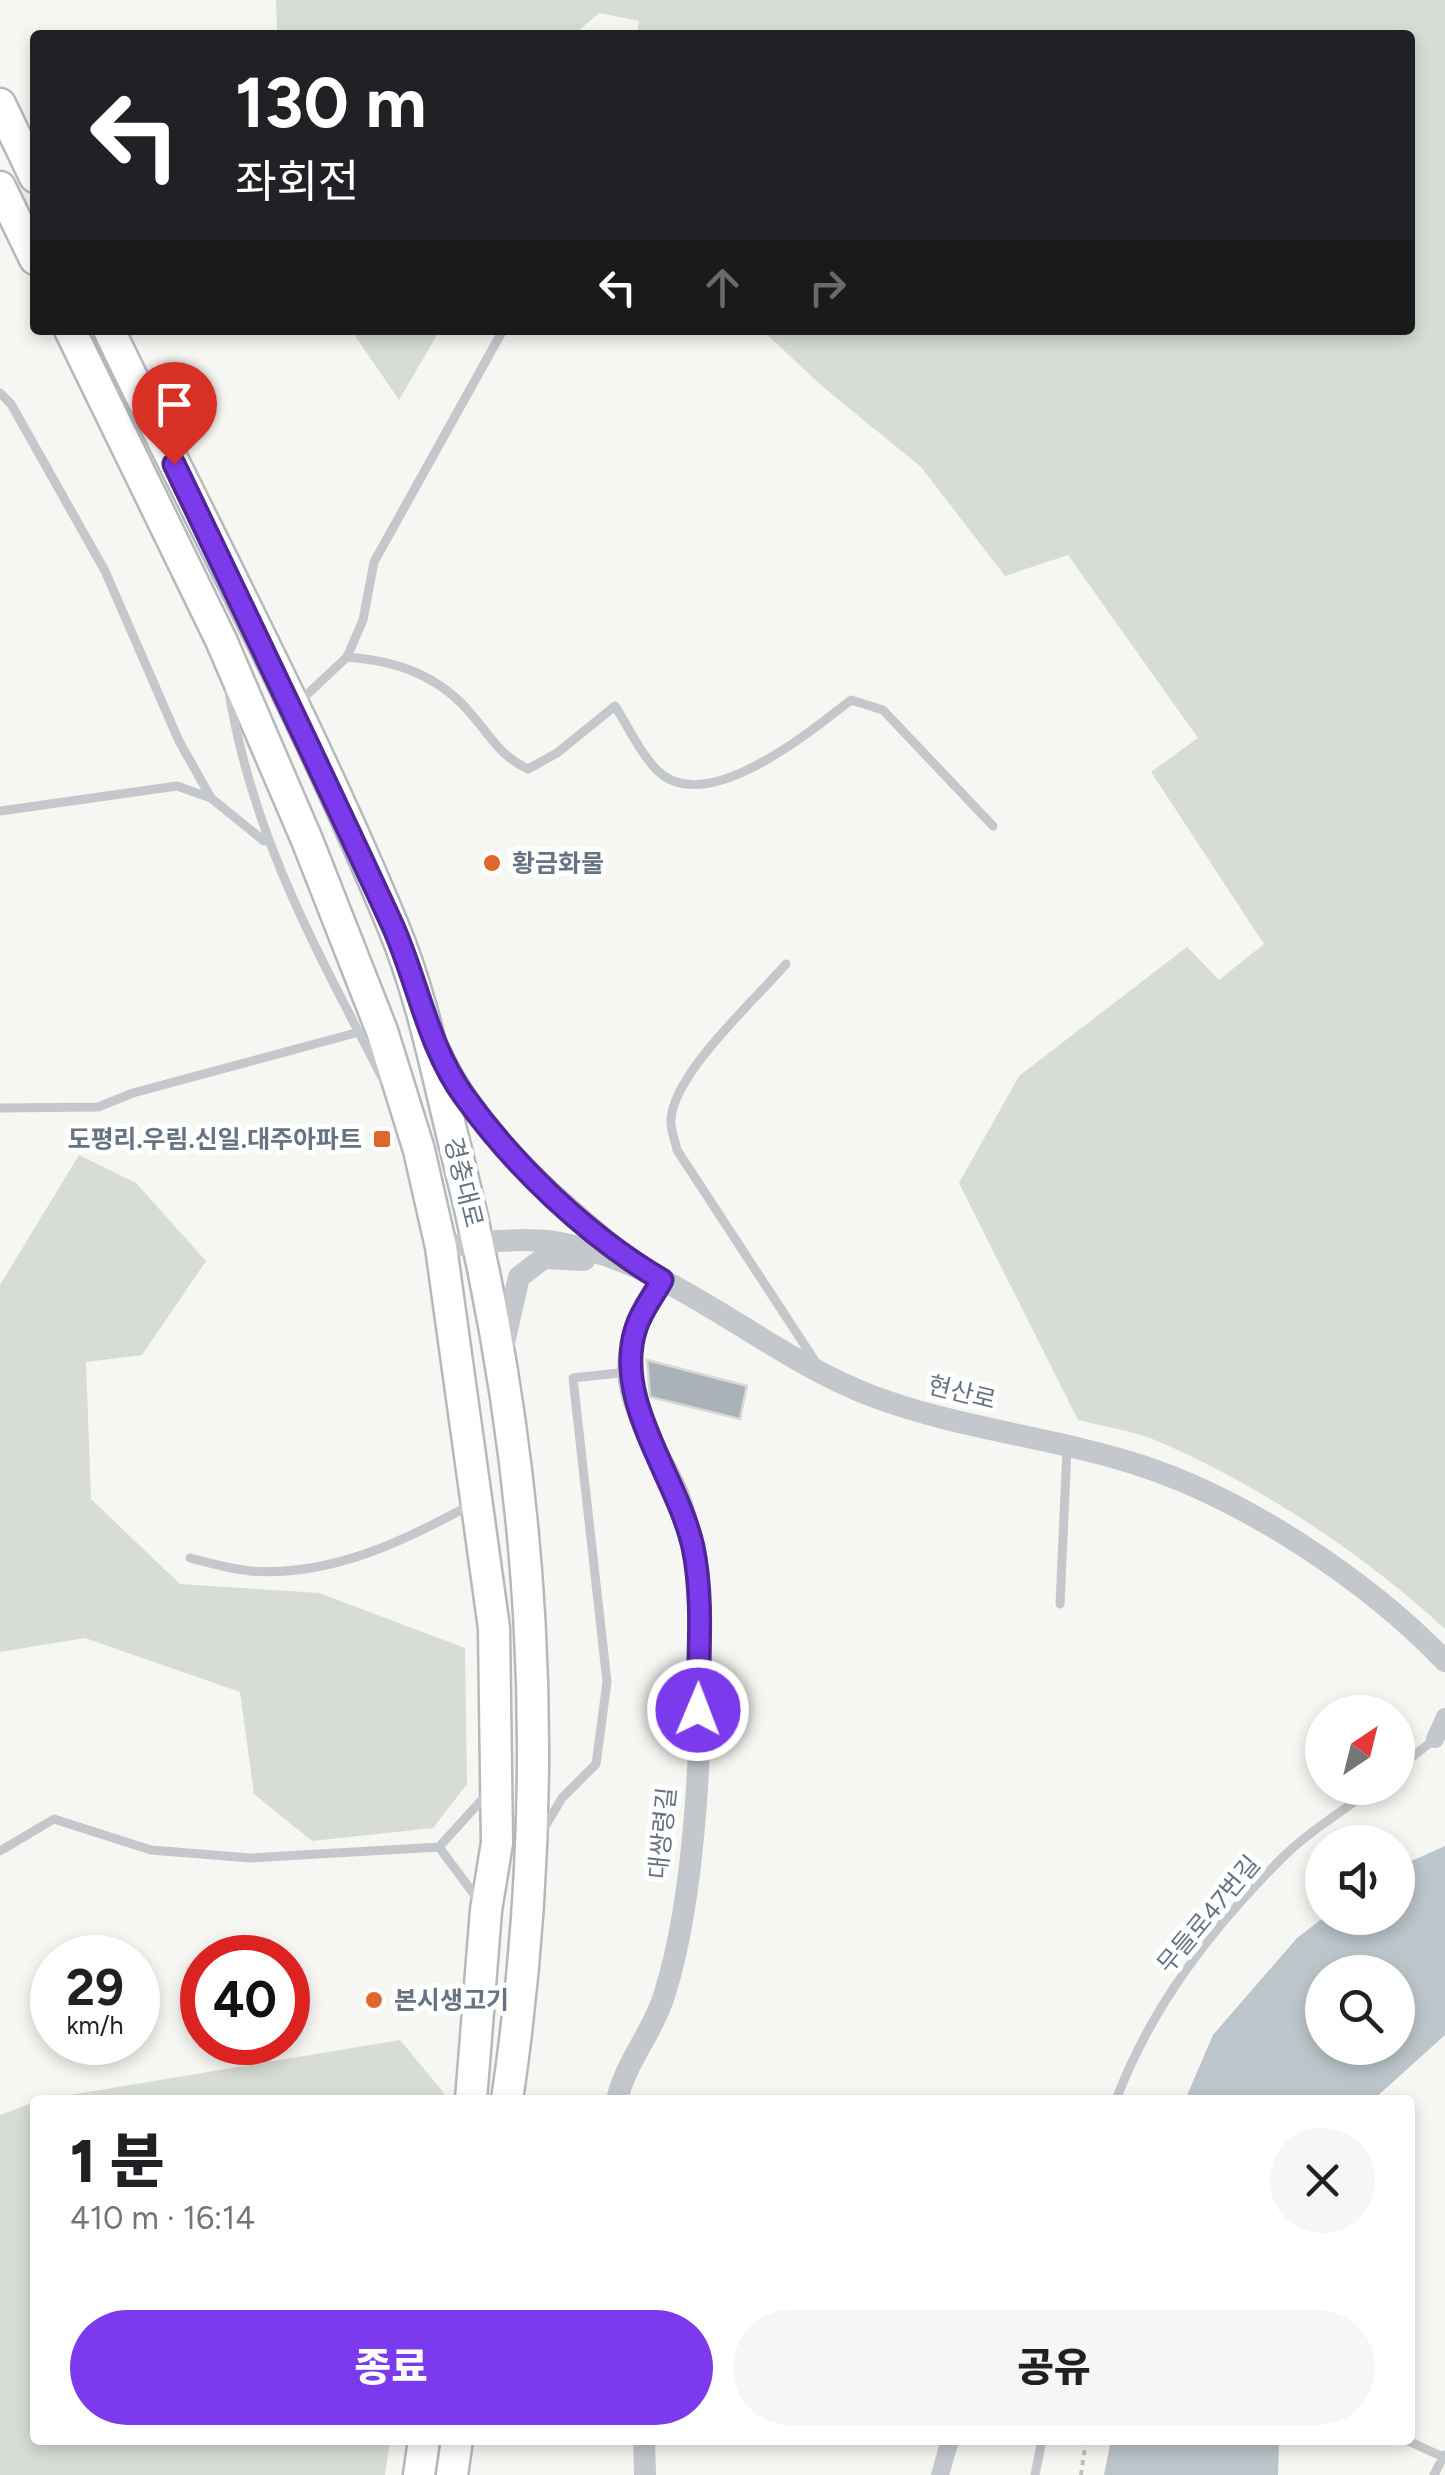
<!DOCTYPE html>
<html lang="ko">
<head>
<meta charset="utf-8">
<style>
	:root { --surface:#fff; --page:#f6f6f6; --text:#202124; --muted:#757577; --accent:#7c3aed }
	body { margin:0; font-family:Figtree,"Noto Sans KR",sans-serif; background:var(--page); color:var(--text); height:100vh; display:flex; flex-direction:column; font-size:38px; white-space:nowrap }
	* { box-sizing:border-box; margin:0 }
	p { font-size:32px; color:var(--muted) }
	.icon { flex:none; width:55px; height:55px; fill:none; stroke:currentColor; stroke-width:2; stroke-linecap:round; stroke-linejoin:round }
	.map { position:relative; flex:1; overflow:hidden }
	.panel { position:absolute; left:30px; top:2095px; width:1385px; height:350px; display:flex; flex-direction:column; background:var(--surface); border-radius:10px; box-shadow:0 5px 15px #0003 }
	.panel>* { flex:none }
	.top-card { position:absolute; left:30px; top:30px; width:1385px; height:305px; border-radius:10px; box-shadow:0 5px 15px #0003; background:#202124; color:#fff; overflow:hidden }
	.needle { width:65px; rotate:35deg }
	.tools { position:absolute; left:1305px; top:1695px; display:grid; gap:20px }
	.tools a { display:grid; place-items:center; width:110px; height:110px; border-radius:50%; background:var(--surface); box-shadow:0 5px 15px #0003; font-size:50px }
	.speed { position:absolute; left:30px; top:1935px; display:flex; gap:20px; font-size:50px; font-weight:700; text-align:center }
	.speed>* { display:grid; place-content:center; width:130px; height:130px; border-radius:50%; background:var(--surface); box-shadow:0 5px 15px #0003; line-height:1 }
	.speed small { font-size:25px; font-weight:400 }
	.speed .limit { border:15px solid #d22; background:#fff; color:#111 }
	.pin { position:absolute; display:grid; place-items:center; width:85px; height:85px; color:#fff; margin:-102px -42px; border-radius:50% 50% 50% 0; rotate:-45deg; box-shadow:0 0 10px #0007 }
	.pin .icon { rotate:45deg }
	.me { position:absolute; width:110px; margin:-55px; rotate:1deg; stroke-linejoin:round; filter:drop-shadow(0 0 8px #0008) }
	.turn { display:flex; align-items:center; gap:35px; height:210px; padding:0 40px; font-size:45px }
	.turn .icon { width:130px; height:130px; stroke-width:2.5 }
	.turn b { display:block; font-size:70px; line-height:85px }
	.lanes { display:flex; align-items:center; height:95px; padding:0 40px; background:#0003; justify-content:center; gap:50px; direction:ltr }
	.lanes .off { opacity:.35 }
	.round { display:grid; place-items:center; flex:none; width:105px; height:105px; border-radius:52px; background:var(--page) }
	.head { display:flex; align-items:center; justify-content:space-between; height:170px; padding:0 40px }
	h1 { font-size:60px; font-weight:800; line-height:75px }
	.button { display:flex; gap:20px; margin-top:auto; padding:20px 40px }
	.button a { flex:1; height:115px; border-radius:60px; background:var(--accent); color:#fff; font-size:40px; font-weight:800; line-height:115px; text-align:center }
	.button a+a { background:var(--page); color:var(--text) }
	.map>svg:first-child { display:block }
	.green { fill:#d7ddd4 }
	.water { fill:#bbc5ca; fill-rule:evenodd }
	.building { fill:#abb1b8; stroke:#d8d8d6; stroke-width:2.5 }
	.lines { fill:none; stroke-linecap:round; stroke-linejoin:round }
	.primary-casing { stroke:#b5b9bd; stroke-width:35 }
	.path { stroke:#bcbec0; stroke-width:4; stroke-dasharray:5 5; stroke-linecap:butt }
	.service { stroke:#c4c7cb; stroke-width:9 }
	.minor { stroke:#c4c7cb; stroke-width:18 }
	.tertiary { stroke:#c4c7cb; stroke-width:22 }
	.primary { stroke:#fff; stroke-width:30 }
	.route-casing { stroke:#51269a; stroke-width:25 }
	.route { stroke:#7c3aed; stroke-width:18 }
	.poi-dot { fill:#df672a; stroke:#fff; stroke-width:4 }
	.labels { text-anchor:middle; dominant-baseline:central; stroke-width:10; stroke-linejoin:round; paint-order:stroke }
	.poi-label { font-size:25px; font-weight:bold; fill:#667383; stroke:#fff; text-anchor:start }
	.street-label { font-size:25px; fill:#667383; stroke:#fff }
</style>
</head>
<body>
<div class="map">
<svg width="1445" height="2475" viewBox="0 0 1445 2475">
	<rect width="100%" height="100%" fill="#f6f6f3"/>
	<path class="green" d="M276,0H1445V1629C1362,1553 1264,1488 1160,1442C1135,1431 1105,1427 1078,1420L959,1183L1019,1076L1187,947L1219,980L1264,944L1151,772L1198,738L1068,555L1005,576L921,467L823,387L762,330H1410V35H637L639,21L599,13L573,35H277Z
		M351,330H440L399,400Z
		M79,1155L136,1183L206,1261L142,1355L86,1362L91,1499L180,1584L319,1593L465,1648L467,1784L433,1828L312,1841L254,1794L240,1692L85,1638L0,1652V1285Z
		M400,2040L444,2093L443,2100H40Z
		M35,2102V2440H390L385,2475H0V2115Z"/>
	<path class="water" d="M1445,1846V2035L1373,2100H1185L1213,2035L1297,1938L1323,1918H1398V1867ZM1322,1972H1398V2048H1322Z
		M1111,2440H1279L1278,2475H1104Z"/>
	<path class="building" d="M647,1360L747,1386L740,1419L650,1397Z"/>
	<g class="lines">
		<defs>
			<path id="primary" d="M0,104L35,177
				M0,187L35,259
				M70,330L221,640L307,840L382,1031L419,1150L441,1247L494,1628L497,1843L486,1910L471,2100
				M109,330C204,528 309,723 393,926C423,998 437,1075 456,1150C536,1467 555,1776 507,2100
				M419,2475L424,2440
				M452,2475L457,2440"/>
		</defs>
		<use href="#primary" class="primary-casing"/>
		<path class="path" d="M1081,2475L1086,2440"/>
		<path class="service" d="M0,393L11,404L105,571L179,741L211,798
			M347,657C397,661 439,675 472,715C492,738 500,756 528,769L557,753L615,706C628,726 645,763 664,776C715,811 812,730 851,700L883,710L993,826
			M229,692C253,838 316,949 383,1079
			M299,702L347,657L363,620L374,562L503,330
			M0,811L177,786L211,798L264,841
			M786,964C755,1000 674,1073 671,1119C670,1129 675,1140 677,1150L815,1361
			M0,1108L98,1107L133,1093L359,1032
			M190,1558C209,1563 230,1569 250,1571C329,1577 403,1542 470,1505
			M1060,1604L1067,1449
			M1398,1768L1435,1739
			M540,1835L562,1798L596,1764L607,1682L573,1378L628,1372
			M439,1847L479,1901
			M0,1851L54,1819L151,1850L250,1858L439,1847L488,1793
			M1116,2100C1151,2007 1211,1929 1281,1859C1308,1832 1343,1811 1373,1788
			M1406,2440L1443,2457
			M1035,2475L1042,2440
			M1434,2475L1444,2455"/>
		<path class="minor" d="M1435,1739L1445,1717
			M940,2475L950,2440"/>
		<path class="tertiary" d="M442,1053C483,1139 556,1197 626,1257
			M441,1247C476,1243 518,1237 554,1242C673,1261 761,1354 872,1396C959,1429 1054,1437 1142,1466C1248,1501 1368,1581 1445,1661
			M502,1351L519,1277L544,1258L584,1260
			M617,2100C625,2063 653,2032 664,1996C697,1893 704,1720 699,1610C697,1571 692,1528 677,1491C661,1454 630,1413 628,1372C627,1338 646,1308 662,1280
			M644,2440L645,2475"/>
		<use href="#primary" class="primary"/>
	</g>
	<g class="lines">
		<defs>
			<path id="route" d="M174,464C247,616 320,768 391,922C417,978 427,1045 464,1096C514,1166 587,1236 662,1280C654,1295 641,1311 636,1328C612,1400 677,1476 693,1547C704,1599 698,1656 698,1710"/>
		</defs>
		<use href="#route" class="route-casing"/>
		<use href="#route" class="route"/>
	</g>
	<g class="poi-dot">
		<circle cx="492" cy="863" r="10"/>
		<rect x="372" y="1129" width="20" height="20" rx="5"/>
		<circle cx="374" cy="2000" r="10"/>
	</g>
	<g class="labels">
		<g class="poi-label">
			<text x="512" y="863">황금화물</text>
			<text x="362" y="1139" text-anchor="end">도평리.우림.신일.대주아파트</text>
			<text x="394" y="2000">본시생고기</text>
		</g>
		<g class="street-label">
			<text transform="translate(464 1182) rotate(76)">경충대로</text>
			<text transform="translate(962 1392) rotate(14)">현산로</text>
			<text transform="translate(662 1833) rotate(-84)">대쌍령길</text>
			<text transform="translate(1208 1914) rotate(-50)">무들로47번길</text>
		</g>
	</g>
</svg>
<div class="tools">
<a><svg class="needle" viewBox="-14 -14 28 28"><path d="M0-13l5 13h-10z" fill="#e53935"/><path d="M0 13l5-13h-10z" fill="#757577"/></svg></a>
<a><svg class="icon" aria-label="sound" viewBox="0 0 24 24"><path d="M4 9h4l5-4v14l-5-4H4zM17 9q2 3 0 6"/></svg></a>
<a><svg class="icon" aria-label="search" viewBox="0 0 24 24"><circle cx="10" cy="10" r="6"/><path d="M15 15l6 6"/></svg></a>
</div>
<div class="speed"><div>29<small>km/h</small></div><div class="limit">40</div></div>
<div class="pin" style="left:174px;top:464px;background:#d93025"><svg class="icon" aria-label="arrive" viewBox="0 0 24 24"><path d="M6 21V4h12l-3 4 3 4H6"/></svg></div>
<svg class="me" style="left:698px;top:1710px" viewBox="-20 -20 40 40"><circle r="17" fill="#7c3aed" stroke="#fff" stroke-width="3"/><path d="M0-11L8 9 0 5-8 9z" fill="#fff"/></svg>
<div class="top-card">
<div class="turn"><svg class="icon" aria-label="left" viewBox="0 0 24 24"><path d="M17 20v-9H6M10 6l-5 5 5 5"/></svg><div><b>130 m</b>좌회전</div></div>
<div class="lanes"><svg class="icon" aria-label="left" viewBox="0 0 24 24"><path d="M17 20v-9H6M10 6l-5 5 5 5"/></svg><svg class="icon off" aria-label="ahead" viewBox="0 0 24 24"><path d="M12 20V5M6 11l6-6 6 6"/></svg><svg class="icon off" aria-label="right" viewBox="0 0 24 24"><path d="M7 20v-9h11M14 6l5 5-5 5"/></svg></div>
</div>
<section class="panel">
<div class="head"><div><h1>1 분</h1><p>410 m · 16:14</p></div><a class="round"><svg class="icon" aria-label="close" viewBox="0 0 24 24"><path d="M6 6l12 12M18 6L6 18"/></svg></a></div>
<div class="button"><a>종료</a><a>공유</a></div>
</section>
</div>
</body>
</html>
